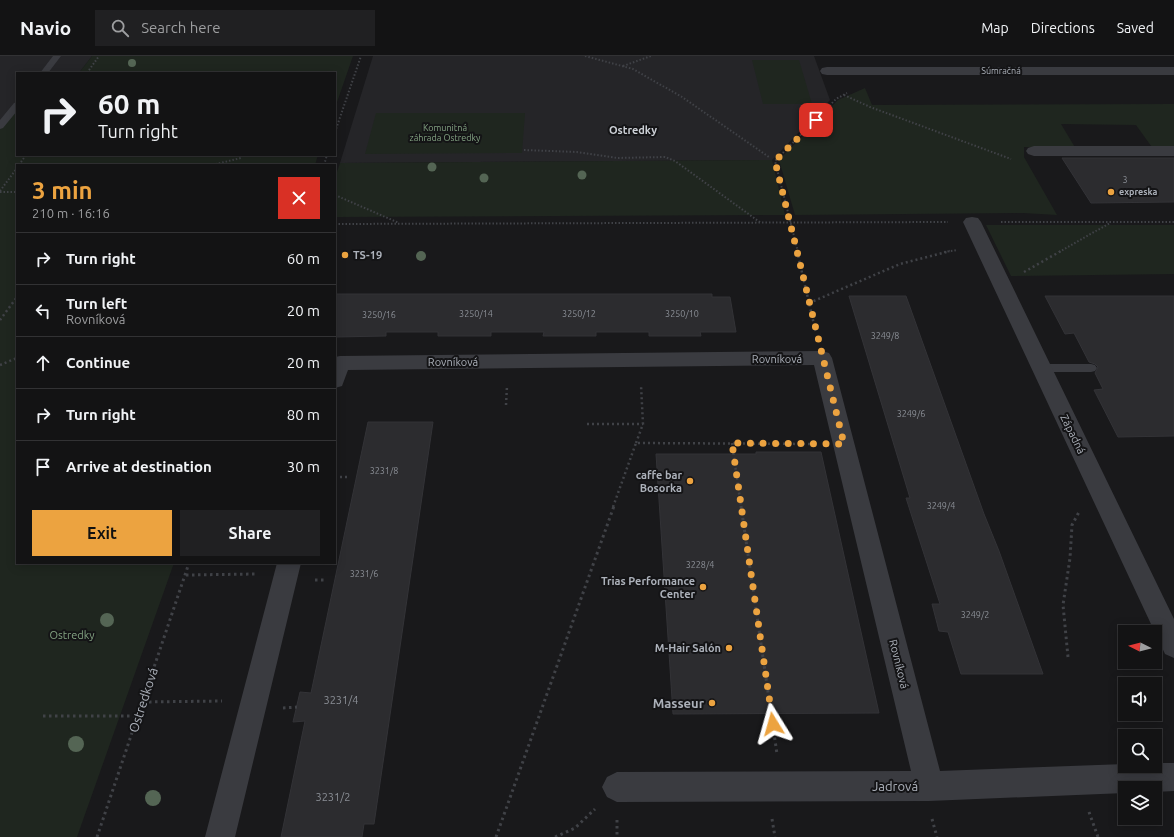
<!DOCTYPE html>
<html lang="en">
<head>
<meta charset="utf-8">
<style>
	:root { --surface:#131314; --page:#202022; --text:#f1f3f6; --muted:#9d9ea0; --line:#323234; --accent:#eca340 }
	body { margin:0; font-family:Ubuntu,sans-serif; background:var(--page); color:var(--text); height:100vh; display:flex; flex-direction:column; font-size:15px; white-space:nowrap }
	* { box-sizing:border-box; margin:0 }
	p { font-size:13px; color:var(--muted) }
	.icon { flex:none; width:22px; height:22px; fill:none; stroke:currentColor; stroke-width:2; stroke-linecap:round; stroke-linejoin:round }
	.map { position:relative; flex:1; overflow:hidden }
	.details { position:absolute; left:16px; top:108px; width:320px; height:400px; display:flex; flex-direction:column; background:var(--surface); border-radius:0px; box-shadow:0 2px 10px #0003,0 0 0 1px var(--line) }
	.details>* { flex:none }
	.hud { position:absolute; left:16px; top:16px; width:320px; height:84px; border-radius:0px; box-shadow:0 2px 10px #0003,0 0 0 1px var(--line); background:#131314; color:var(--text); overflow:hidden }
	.needle { width:26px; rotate:276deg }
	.buttons { position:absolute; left:1118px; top:569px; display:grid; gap:8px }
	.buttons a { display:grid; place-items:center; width:44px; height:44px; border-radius:0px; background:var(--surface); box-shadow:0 2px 10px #0003,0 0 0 1px var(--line); font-size:20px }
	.pin { position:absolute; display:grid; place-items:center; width:34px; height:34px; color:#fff; margin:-17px; border-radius:8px; box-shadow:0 2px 6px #0006 }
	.me { position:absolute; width:44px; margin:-22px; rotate:352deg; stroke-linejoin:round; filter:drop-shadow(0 0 3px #0008) }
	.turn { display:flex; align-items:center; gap:14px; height:84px; padding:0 16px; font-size:18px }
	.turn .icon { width:52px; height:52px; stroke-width:2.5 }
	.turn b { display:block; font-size:28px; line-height:34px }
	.round { display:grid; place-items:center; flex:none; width:42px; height:42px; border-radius:0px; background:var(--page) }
	.overview { display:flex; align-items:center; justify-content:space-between; height:68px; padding:0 16px }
	h1 { font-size:24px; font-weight:700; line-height:30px; color:var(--accent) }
	.primary-button { display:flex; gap:8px; margin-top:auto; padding:8px 16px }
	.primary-button a { flex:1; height:46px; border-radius:0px; background:var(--accent); color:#111; font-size:16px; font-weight:700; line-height:46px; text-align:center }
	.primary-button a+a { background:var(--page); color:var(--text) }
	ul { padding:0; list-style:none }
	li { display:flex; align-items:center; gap:12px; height:52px; padding:0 16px; border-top:1px solid var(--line) }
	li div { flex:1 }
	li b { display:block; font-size:15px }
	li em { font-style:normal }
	header { display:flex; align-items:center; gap:24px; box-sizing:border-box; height:56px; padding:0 20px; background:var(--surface); border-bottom:1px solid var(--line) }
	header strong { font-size:19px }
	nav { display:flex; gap:22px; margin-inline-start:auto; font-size:14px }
	.search { width:280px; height:36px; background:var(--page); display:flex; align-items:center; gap:10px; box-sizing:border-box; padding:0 14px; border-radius:0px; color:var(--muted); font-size:15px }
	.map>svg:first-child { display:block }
	.built { fill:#252528 }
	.green { fill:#1f261f }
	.building { fill:#2c2c2f; stroke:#333337 }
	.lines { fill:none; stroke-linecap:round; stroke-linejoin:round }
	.path-far2 { stroke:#404247; stroke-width:2; stroke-dasharray:1.5 2; stroke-linecap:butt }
	.path-far1 { stroke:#404247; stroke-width:2.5; stroke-dasharray:2 3; stroke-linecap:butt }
	.path { stroke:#404247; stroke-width:3; stroke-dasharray:2.5 3.5; stroke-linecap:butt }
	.lane { fill:#3a3b40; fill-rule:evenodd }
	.street { fill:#3a3b40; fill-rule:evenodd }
	.tree { fill:#546554 }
	.route { stroke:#eca340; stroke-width:7; stroke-dasharray:0 12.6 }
	.poi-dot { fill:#eca340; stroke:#141416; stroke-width:1.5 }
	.labels { text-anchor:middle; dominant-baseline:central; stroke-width:4; stroke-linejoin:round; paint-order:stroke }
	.far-street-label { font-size:9px; fill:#acb1ba; stroke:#141416 }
	.far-park-label { font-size:9px; fill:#84a483; stroke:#141416 }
	.number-label { font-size:9px; fill:#8b8f96 }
	.far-poi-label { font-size:9px; font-weight:bold; fill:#acb1ba; stroke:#141416; text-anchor:start }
	.far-quarter-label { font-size:11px; font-weight:bold; fill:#ccd0d6; stroke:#141416 }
	.poi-label { font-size:11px; font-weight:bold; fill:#acb1ba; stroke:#141416; text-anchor:end }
	.street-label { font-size:11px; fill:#acb1ba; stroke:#141416 }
	.park-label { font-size:11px; fill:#84a483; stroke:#141416 }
	.near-number-label { font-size:11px; fill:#8b8f96 }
	.near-street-label { font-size:13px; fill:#acb1ba; stroke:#141416 }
	.near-poi-label { font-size:13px; font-weight:bold; fill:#acb1ba; stroke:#141416; text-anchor:end }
</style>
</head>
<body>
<header>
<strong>Navio</strong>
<div class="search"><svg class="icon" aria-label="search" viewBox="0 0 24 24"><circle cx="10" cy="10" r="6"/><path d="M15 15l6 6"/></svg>Search here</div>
<nav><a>Map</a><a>Directions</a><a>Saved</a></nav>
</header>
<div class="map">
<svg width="1174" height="781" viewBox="0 0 1174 781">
	<rect width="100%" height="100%" fill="#19191b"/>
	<path class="built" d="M0,0H92L79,17H17V85H0Z
		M373,0H814L830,44L772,104L340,107Z"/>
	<path class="green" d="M92,0H353L335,52V17H79Z
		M752,4H799L812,48H763Z
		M865,32L872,49L1174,48V94H1154L1136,69L1061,68L1076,93L1024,91V101L1057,159L1023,157L795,159L779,104L838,44Z
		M17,52V99H318L315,109H17V507H174L77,781H0V69Z
		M376,57H525L522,97L365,98Z
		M772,104L785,159L335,161V122L340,107Z
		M986,169H1174V218L1011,220Z"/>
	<path class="building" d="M1062,102H1174V146L1091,147Z
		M335,238H712V241H730L736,276H700L701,280H649V276H596V280H543L544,276H491V280H438V276H386V280L335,281Z
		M849,240H906L984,458L999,495L1043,618H961L948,576L939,575L932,548H940L906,442H910Z
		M1045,240H1174V380L1118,381L1094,334L1103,333L1095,317L1098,311L1095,308L1089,306L1074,277L1065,278Z
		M368,366H433L374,768H364L362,781H281L305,665L293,666L300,636L311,637Z
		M756,396H821L879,657L673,658L656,398H756Z"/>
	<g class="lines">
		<path class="path-far2" d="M585,0L633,13L682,41L769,101
			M623,10L651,0
			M87,17L99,0
			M844,39L870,51L1011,103
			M335,76L361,0
			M524,94L577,96L617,102L665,101L675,105L761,167
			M19,109L26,99
			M212,109L241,102
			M324,109L327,99
			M0,135L17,112
			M0,136H17
			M335,139L399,167
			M1001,166H1174
			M335,168L948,166
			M798,196L775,105L836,43L847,37
			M944,196L957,194
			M1059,196L1110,167"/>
		<path class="path-far1" d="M797,195L816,277
			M1024,216L1061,195
			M809,247L900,208L950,195
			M0,264L17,241
			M0,309L17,302
			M506,349L507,330
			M587,368H643
			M636,387L643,368L641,329
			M732,387L741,451
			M335,421H348
			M613,451L636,387L816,388"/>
		<path class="path" d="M741,450L777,698
			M186,519L256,518
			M315,524H325
			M1068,601L1063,549L1070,502L1072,469L1079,456
			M143,646L222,645
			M283,652L297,651
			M43,660H138
			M1089,756L1098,781
			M772,763L775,781
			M932,763L937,781
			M617,764V781
			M97,781L189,507
			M496,781L614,450
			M555,781L575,772L595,753"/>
		<path class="lane" d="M53,0H61L48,17H40Z
			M17,46V55L3,72L0,73V64L14,47Z
			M1041,308H1091L1095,309L1097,312L1095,315L1091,316H1041L1037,315L1035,312L1037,309Z"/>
		<path class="street" d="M827,11H1174V19H827L822,18L820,15L822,12Z
			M1034,90H1174V100H1034L1028,98L1026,95L1028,92Z
			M972,161L978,162L981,166L1174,563V602L1165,598L963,166L966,162Z
			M822,295L829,297L832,302L940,715L1125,708V710H1155V707H1174V735L1155,736V732H1125V737L929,745L617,746L607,741L602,731L607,721L617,716L911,715L814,309L348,314L342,330L335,332V301L340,300Z
			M277,507H301L235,781H205Z"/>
	</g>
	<g class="tree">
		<circle cx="132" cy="7" r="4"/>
		<circle cx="432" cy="111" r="4.5"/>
		<circle cx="582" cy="119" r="4.5"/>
		<circle cx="484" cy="122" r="4.5"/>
		<circle cx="421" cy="200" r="5"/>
		<circle cx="107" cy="564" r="7"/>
		<circle cx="76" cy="688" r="8"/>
		<circle cx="153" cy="742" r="8"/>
	</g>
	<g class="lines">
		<path class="route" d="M773,668L732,387L844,388L775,105L816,64"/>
	</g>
	<g class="poi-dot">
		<circle cx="1111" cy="136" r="4"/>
		<circle cx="345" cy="199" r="4"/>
		<circle cx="690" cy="425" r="4"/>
		<circle cx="703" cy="531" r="4"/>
		<circle cx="729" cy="592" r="4"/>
		<circle cx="712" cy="647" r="4"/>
	</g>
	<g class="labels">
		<g class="far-street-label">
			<text x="1001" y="15">Súmračná</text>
		</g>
		<g class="far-park-label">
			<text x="445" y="72">Komunitná<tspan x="445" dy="10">záhrada Ostredky</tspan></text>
		</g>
		<g class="number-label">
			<text x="1125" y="124">3</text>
			<text x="476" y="258">3250/14</text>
			<text x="579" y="258">3250/12</text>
			<text x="682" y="258">3250/10</text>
			<text x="379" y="259">3250/16</text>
			<text x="885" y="280">3249/8</text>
			<text x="911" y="358">3249/6</text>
			<text x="384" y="415">3231/8</text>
			<text x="941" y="450">3249/4</text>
			<text x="700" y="509">3228/4</text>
			<text x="364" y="518">3231/6</text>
			<text x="975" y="559">3249/2</text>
		</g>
		<g class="far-poi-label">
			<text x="1119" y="136">expreska</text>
		</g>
		<g class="far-quarter-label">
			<text x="633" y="74">Ostredky</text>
		</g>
		<g class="poi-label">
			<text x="353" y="199" text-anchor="start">TS-19</text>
			<text x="682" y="419">caffe bar<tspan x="682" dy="13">Bosorka</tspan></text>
			<text x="695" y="525">Trias Performance<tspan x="695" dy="13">Center</tspan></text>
			<text x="721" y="592">M-Hair Salón</text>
		</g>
		<g class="street-label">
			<text x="777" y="303">Rovníková</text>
			<text x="453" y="306">Rovníková</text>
			<text transform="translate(1073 378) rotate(64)">Západná</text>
			<text transform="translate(899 608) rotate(76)">Rovníková</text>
		</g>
		<g class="park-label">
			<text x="72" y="579">Ostredky</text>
		</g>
		<g class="near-number-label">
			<text x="341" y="644">3231/4</text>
			<text x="333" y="741">3231/2</text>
		</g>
		<g class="near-street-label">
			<text transform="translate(143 644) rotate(-72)">Ostredková</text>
			<text x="895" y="730">Jadrová</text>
		</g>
		<g class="near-poi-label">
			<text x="704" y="647">Masseur</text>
		</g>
	</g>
</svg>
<div class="buttons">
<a><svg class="needle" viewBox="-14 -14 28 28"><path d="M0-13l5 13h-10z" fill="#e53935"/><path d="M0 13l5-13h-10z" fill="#9d9ea0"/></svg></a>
<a><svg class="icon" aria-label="sound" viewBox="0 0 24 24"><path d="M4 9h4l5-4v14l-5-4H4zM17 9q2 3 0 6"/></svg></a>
<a><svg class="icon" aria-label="search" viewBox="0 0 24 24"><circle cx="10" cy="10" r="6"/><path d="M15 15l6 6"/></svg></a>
<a><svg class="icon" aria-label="layers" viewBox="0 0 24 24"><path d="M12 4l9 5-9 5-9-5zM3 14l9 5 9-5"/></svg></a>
</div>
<div class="pin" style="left:816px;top:64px;background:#d93025"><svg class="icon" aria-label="arrive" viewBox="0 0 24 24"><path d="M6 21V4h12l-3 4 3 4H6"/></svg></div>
<svg class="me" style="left:773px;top:668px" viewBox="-20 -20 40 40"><path d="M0-17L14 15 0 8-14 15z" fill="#eca340" stroke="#fff" stroke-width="4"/></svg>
<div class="hud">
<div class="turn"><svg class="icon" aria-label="right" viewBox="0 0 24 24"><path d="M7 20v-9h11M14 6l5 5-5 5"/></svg><div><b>60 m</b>Turn right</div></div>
</div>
<section class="details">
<div class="overview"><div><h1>3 min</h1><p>210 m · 16:16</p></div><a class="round" style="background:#d93025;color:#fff"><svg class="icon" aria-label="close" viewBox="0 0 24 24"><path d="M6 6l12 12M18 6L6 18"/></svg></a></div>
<ul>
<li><svg class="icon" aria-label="right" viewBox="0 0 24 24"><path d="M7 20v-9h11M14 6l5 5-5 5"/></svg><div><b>Turn right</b></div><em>60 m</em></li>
<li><svg class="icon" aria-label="left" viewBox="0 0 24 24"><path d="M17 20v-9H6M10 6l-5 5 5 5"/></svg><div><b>Turn left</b><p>Rovníková</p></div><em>20 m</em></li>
<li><svg class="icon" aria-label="ahead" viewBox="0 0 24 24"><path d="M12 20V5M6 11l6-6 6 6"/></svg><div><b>Continue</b></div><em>20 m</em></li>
<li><svg class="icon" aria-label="right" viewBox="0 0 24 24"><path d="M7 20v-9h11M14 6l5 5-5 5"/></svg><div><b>Turn right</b></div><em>80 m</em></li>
<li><svg class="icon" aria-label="arrive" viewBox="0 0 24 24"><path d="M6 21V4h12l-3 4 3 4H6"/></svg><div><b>Arrive at destination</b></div><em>30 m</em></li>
</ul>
<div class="primary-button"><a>Exit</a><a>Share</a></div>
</section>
</div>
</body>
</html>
